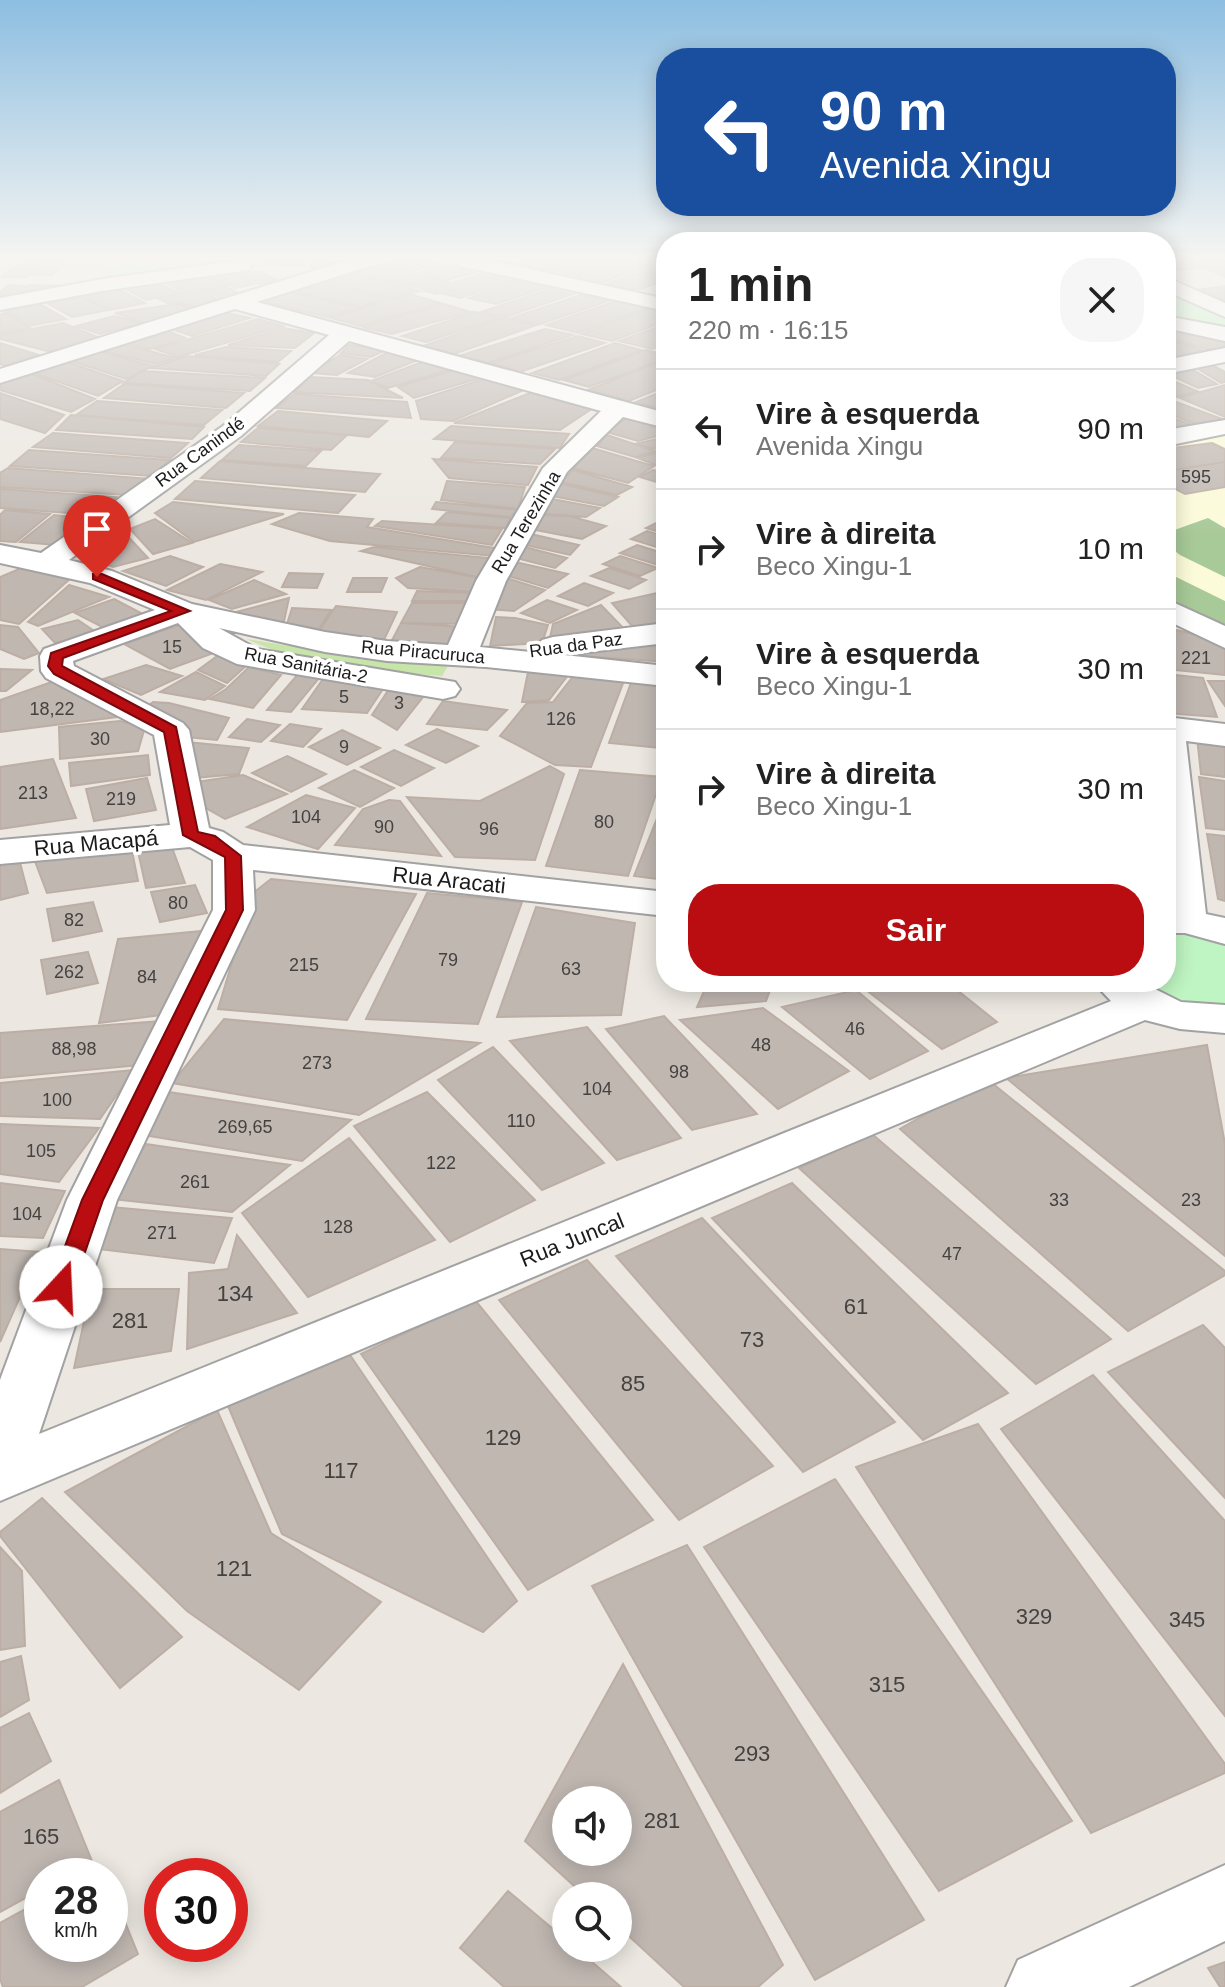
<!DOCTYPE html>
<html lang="pt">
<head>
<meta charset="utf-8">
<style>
	:root { --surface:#fff; --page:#f6f6f6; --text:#222; --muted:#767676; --line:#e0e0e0; --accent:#b90d11 }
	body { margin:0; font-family:Helvetica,sans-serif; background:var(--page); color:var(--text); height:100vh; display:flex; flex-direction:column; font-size:30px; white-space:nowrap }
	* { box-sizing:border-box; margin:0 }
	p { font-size:26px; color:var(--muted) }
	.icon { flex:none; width:44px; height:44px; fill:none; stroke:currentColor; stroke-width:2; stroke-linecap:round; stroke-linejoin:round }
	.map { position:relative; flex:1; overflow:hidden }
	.details { position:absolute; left:656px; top:232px; width:520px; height:760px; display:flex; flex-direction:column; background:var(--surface); border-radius:32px; box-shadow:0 4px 20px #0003 }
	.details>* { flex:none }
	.top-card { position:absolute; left:656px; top:48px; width:520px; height:168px; border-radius:32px; box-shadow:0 4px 20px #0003; background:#1a4fa0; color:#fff; overflow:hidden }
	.fabs { position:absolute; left:552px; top:1786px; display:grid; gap:16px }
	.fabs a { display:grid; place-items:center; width:80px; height:80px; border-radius:50%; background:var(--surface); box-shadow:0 4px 20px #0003; font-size:40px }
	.speed { position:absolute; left:24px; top:1858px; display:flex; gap:16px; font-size:40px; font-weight:700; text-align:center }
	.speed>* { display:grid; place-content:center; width:104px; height:104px; border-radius:50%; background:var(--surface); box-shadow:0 4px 20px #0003; line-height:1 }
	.speed small { font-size:20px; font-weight:400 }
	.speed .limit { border:12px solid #d22; background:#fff; color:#111 }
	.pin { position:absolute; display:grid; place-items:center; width:68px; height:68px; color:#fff; margin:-82px -34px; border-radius:50% 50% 50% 0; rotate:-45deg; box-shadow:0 0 8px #0007 }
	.pin .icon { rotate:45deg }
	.me { position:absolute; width:88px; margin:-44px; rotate:20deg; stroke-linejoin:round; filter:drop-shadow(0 0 6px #0008) }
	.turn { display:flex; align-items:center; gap:28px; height:168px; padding:0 32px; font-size:36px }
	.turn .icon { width:104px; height:104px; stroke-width:2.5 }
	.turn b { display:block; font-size:56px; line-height:68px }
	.round { display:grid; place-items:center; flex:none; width:84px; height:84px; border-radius:32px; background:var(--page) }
	.overview { display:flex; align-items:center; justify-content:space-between; height:136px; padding:0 32px }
	h1 { font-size:48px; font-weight:700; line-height:60px }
	.cta { display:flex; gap:16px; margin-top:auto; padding:16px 32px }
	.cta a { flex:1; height:92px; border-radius:32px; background:var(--accent); color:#fff; font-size:32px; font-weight:700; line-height:92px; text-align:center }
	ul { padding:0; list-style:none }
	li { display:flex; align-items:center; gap:24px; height:120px; padding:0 32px; border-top:2px solid var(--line) }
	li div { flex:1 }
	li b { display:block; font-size:30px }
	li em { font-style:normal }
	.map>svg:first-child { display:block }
	.education { fill:#fcfbd9 }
	.grass { fill:#c7e4a9 }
	.forest { fill:#a8c998 }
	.park { fill:#bff5c2 }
	.building { fill:#c0b7b1; stroke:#bcaea4; stroke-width:2; fill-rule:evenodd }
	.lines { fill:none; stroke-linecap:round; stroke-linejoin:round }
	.minor-casing { stroke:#a2a2a2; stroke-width:4 }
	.minor { fill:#fff; fill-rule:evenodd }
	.route { fill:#b90d11; stroke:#78080b; stroke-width:2 }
	.labels { text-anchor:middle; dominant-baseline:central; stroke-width:7; stroke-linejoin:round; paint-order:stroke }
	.far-street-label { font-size:18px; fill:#1b1b1b; stroke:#fff }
	.number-label { font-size:18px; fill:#444240 }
	.street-label { font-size:22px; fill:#1b1b1b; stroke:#fff }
	.near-number-label { font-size:22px; fill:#444240 }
</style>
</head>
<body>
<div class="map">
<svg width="1225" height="1987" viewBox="0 0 1225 1987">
	<rect width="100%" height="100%" fill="#ece8e1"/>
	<path class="education" d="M1225,432V629L1166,603V442Z"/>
	<path class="grass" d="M246,639L370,659L449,664L442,676L374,670L291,657Z"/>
	<path class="forest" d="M1208,518L1225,528V577L1180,555L1166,544V533Z
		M1166,572L1225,601V629L1166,603Z"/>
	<path class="park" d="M125,262L158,263L179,269L117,279L101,274L105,268Z
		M1166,291L1225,314V332L1166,321Z
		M1166,926L1225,936V1012H1188L1126,982H1166Z"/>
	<path class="building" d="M24,260H48L42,266H16Z
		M265,260H306L305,266L262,264Z
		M312,260L349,261L324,268L310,267Z
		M397,260H428L440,264L409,272L380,265Z
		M529,260H574L545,270L517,264Z
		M578,260H618L576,276L549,270Z
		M626,260L653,264L601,283L577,278Z
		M1166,260H1187L1202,268L1166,271Z
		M1188,260H1225V277Z
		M48,262H67L52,275H33Z
		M664,263L666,280L638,290L607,284Z
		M447,265L477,272L447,280L418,273Z
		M377,266L448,282L425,289L354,273Z
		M13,267H39L27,277H1Z
		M231,272L254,284L235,288L212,275Z
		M236,272H261L279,281L259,284Z
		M203,273L226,285L207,289L184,276Z
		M485,273L496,276L437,294L425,291Z
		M356,274L420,291L393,298L327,282Z
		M500,276L517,280L460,298L444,294Z
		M180,277L203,289L183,292L160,280Z
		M520,281L548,287L496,304L469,298Z
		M154,282L180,293L146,300L122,287Z
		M323,283L389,298L361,307L295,291Z
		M8,285L25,286L10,299L0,301V292Z
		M29,285L73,286L17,297Z
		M225,286L241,294L225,300L205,290Z
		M1225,286V300H1222L1197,290Z
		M118,289L145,303L110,310L84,296Z
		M550,289L573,294L506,317L481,312Z
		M201,290L222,302L200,308L179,303L169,304L157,298Z
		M291,292L357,308L327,317L261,301Z
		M410,294L440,303L360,326L331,318Z
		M581,295L608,301L538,325L511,318Z
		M82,297L108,310L72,317L47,303Z
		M616,301L647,308L578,333L546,325Z
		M40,304L66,319L29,326L4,311Z
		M176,304L197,309L145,323L115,313Z
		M444,304L471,312L392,334L362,327Z
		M649,309L666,313V321L612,341L582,334Z
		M222,312L250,318L192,336L166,327Z
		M475,312L499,318L426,342L402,336Z
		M5,313L30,328L0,333V314Z
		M114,316L142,323L100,334L76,326Z
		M503,318L534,326L454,354L423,346Z
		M258,319L283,326L178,357L155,349Z
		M63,323L100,338L51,352L0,339V335Z
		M666,324V343L652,349L619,341Z
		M283,328L314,333L295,348L228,345Z
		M163,329L185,338L150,349L122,341Z
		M545,329L573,335L487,363L459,356Z
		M1172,330L1225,341V351L1217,352L1166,338Z
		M578,336L605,343L520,372L492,363Z
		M1166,339L1214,354L1176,362L1166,357Z
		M117,342L175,358L155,364L92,348Z
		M0,343L39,355L5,366L0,364Z
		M615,343L641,350L559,380L532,373Z
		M349,345L388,349L371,357L341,353Z
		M226,347L291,351L278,362L195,355Z
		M93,350L153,366L126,379L62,358Z
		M392,350L423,358L375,377L348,373Z
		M646,350L666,355V358L589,387L564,380Z
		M340,355L367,359L337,375L311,373Z
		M188,356L279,364L266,376L150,368Z
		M666,359V386L629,401L588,390Z
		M61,360L123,381L98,396L30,372Z
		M422,362L448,370L388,388L371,381Z
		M1206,362L1225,372V382L1221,383L1190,364Z
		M1187,366L1217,384L1198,388L1166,373V370Z
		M454,370L483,377L414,398L398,387Z
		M24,371L95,399L71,412L0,390V379Z
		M142,371L265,378L250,391L124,383Z
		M309,377L368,380L403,398L294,392Z
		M487,378L526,389L453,421L421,419L416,401Z
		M1166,378L1197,391L1166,400Z
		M124,384L244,393L226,408L104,398Z
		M1225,385V417L1180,398Z
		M666,390V410L636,402Z
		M0,393L64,415L45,433L0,419Z
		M530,393L593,408L560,430L454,423Z
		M294,394L407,402L411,418L276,408Z
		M97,401L222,410L204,425L76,415Z
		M1176,402L1225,420V422L1207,428L1166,413V405Z
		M278,411L387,421L369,437L258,426Z
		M71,415L204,427L192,439L56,430Z
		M1166,416L1202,428L1177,434L1166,430Z
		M628,417L666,430V434L638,441L607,432Z
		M451,426L569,434L560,448L434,439Z
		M258,428L347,435L331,450L241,442Z
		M53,433L188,443L171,458L33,447Z
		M607,435L655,451L635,457L597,446Z
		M666,437V451L635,444Z
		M455,442L555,449L540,464L441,458Z
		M1212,443L1225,449V462L1166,471V449Z
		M239,445L321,451L306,466L222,460Z
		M592,448L654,466L628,483L572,468Z
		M29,450L170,460L152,476L10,466Z
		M658,452H666V464L656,465L638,458Z
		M433,459L537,467L528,485L449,478Z
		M220,461L380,474L365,492L201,478Z
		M1225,462V487L1185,494L1166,484V471Z
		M8,468L151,479L128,495L0,487V473Z
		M573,470L632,487L617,495L561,482Z
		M653,470L666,473V485L640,477Z
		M195,481L355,495L338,513L175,499Z
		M447,481L525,487L518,509L441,500Z
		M558,483L618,497L604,506L547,495Z
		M0,489L116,497L96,515L0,508Z
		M547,498L600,508L586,517L533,513Z
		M173,502L284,514L194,542L155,513Z
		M436,502L518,510L510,517L432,509Z
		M5,510L50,514L16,542L0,541V515Z
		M447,512L510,518L506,528L436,523Z
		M299,513L373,519L367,527L495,548L494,556L330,541L272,524Z
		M54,515L91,519L57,545L20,542Z
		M533,515L569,516L606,526L582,539L525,528Z
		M155,519L192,543L153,554L130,529Z
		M662,520L666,521V534L646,528Z
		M382,521L502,529L492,545L375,526Z
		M122,530L148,558L113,567L85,557Z
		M647,531L666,537V550L631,539Z
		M531,534L579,545L570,555L526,545Z
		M637,545L666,554V561L658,565L620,553Z
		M521,546L567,558L555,568L512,557Z
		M374,547L489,558L482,578L361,551Z
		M170,556L203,567L166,586L123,571Z
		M620,556L658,568L640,576L603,564Z
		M511,561L568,574L548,588L505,575Z
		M220,564L262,572L206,600L167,590Z
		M26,566L70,579L19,624L0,620V577Z
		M420,567L486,579L478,592L408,588L396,578Z
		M609,568L646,580L629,589L591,576Z
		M289,573L323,574L317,588L282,587Z
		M503,577L545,590L514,611L489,609Z
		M353,578H387L381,592H347Z
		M254,580L286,594L232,609L209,600Z
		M584,583L613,593L588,606L558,596Z
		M69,585L109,597L38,626L28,622Z
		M417,591L475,593L469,601H412Z
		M666,591V628L638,633L612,603Z
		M289,598L283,626L232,613Z
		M114,599L143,614L104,628L75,613Z
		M547,600L577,610L550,623L521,613Z
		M412,603H476L468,624L401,623Z
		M601,605L628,633L549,642L553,624Z
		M336,606L397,612L382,644L319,631Z
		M292,608L331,610L319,629L287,624Z
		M496,617L515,618L548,625L542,643L490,646Z
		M78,620L96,632L55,643L42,629Z
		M401,623L464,627L450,645L391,642Z
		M0,625L18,627L39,653L24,659L0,649Z
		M179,625L219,651L170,669L124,644Z
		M1177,630L1212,639L1225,647V675L1166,669V638Z
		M666,641V662L583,656L579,651Z
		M220,654L247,665L227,683L198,670Z
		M146,665L182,676L141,695L103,679Z
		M249,667L281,675L253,708L210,699L226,689Z
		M529,667L569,674L549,700L522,702Z
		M0,669L32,670L6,691H0Z
		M578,670L625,678L591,767L555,765L500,736L527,703L553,702Z
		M196,672L225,686L205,700L160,692Z
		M299,673L320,677L291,712L267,710Z
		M1166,674L1203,678L1217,717L1166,713Z
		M325,676L385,686L367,713L302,709Z
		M60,679L117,717L0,732V700Z
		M632,680L666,682V737L660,748L609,743Z
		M1208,681H1225V706Z
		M389,689L427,692L397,730L372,715Z
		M443,701L507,710L487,730L427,724Z
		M153,702L169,703L229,718L217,740L186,737L175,719L149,705Z
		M247,719L280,725L261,742L229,737Z
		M120,721L145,727L138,751L60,759L59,727Z
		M290,724L321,729L303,747L271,741Z
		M437,729L478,746L446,763L406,745Z
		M342,730L380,748L347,765L309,747Z
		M1197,738L1225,741V777L1201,774Z
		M187,742L249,748L239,774L195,778Z
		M394,750L434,768L401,786L361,767Z
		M148,755L150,775L71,786L69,763Z
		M287,756L326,774L291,792L252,773Z
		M53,759L76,818L0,829V767Z
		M550,766L564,774L535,860L455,857L407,797L480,801Z
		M354,770L394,788L360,807L319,788Z
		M580,770L662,777L628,876L546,866Z
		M243,775L287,794L225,819L190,799L197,782Z
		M1199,777L1225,781V830L1206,828Z
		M147,778L156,810L94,821L86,789Z
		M306,795L355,808L318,849L247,827Z
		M666,796V880L634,876Z
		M389,800L400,801L441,856L335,845L363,809Z
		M1207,834L1225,836V901L1218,899Z
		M170,842L185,883L146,888L137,847Z
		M131,846L138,881L47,893L33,856Z
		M18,855L28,893L0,900V858Z
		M271,879L416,894L347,1020L218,1009L253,893Z
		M195,885L207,913L160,922L151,892Z
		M427,893L522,902L478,1024L366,1019Z
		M93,902L102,931L53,941L47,909Z
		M536,907L635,923L621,1015L497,1017Z
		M202,931L169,1014L99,1023L118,939Z
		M88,952L98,983L47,994L41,960Z
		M708,982H773L766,1001L697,1007Z
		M856,982H947L997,1022L942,1049Z
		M856,990L928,1051L870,1079L782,1007Z
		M763,1008L849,1071L778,1109L680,1020Z
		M664,1016L757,1114L692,1130L606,1029Z
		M224,1019L480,1043L359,1115L172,1083Z
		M163,1021L140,1065L0,1078V1033Z
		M587,1027L681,1138L617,1160L510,1041Z
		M1207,1045L1225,1144V1256L1006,1078Z
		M493,1047L604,1163L542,1190L438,1080Z
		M134,1070L100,1119L0,1116V1083Z
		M987,1079L1225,1271V1275L1128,1331L900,1129Z
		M169,1092L351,1120L302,1161L143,1135Z
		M427,1092L535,1200L450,1242L354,1126Z
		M0,1124L99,1128L59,1182L0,1174Z
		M872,1134L1111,1339L1036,1384L799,1168Z
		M349,1138L435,1240L308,1297L242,1213Z
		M146,1144L290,1165L232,1212L111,1199Z
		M0,1183L65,1191L43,1238L0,1236Z
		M792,1183L1008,1393L923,1440L712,1218Z
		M111,1207L232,1218L214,1263L90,1248Z
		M702,1218L895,1422L803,1472L616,1256Z
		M237,1235L297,1313L187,1349L189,1273L228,1269Z
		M0,1249L40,1252L0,1342Z
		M587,1260L773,1466L679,1520L499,1300Z
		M91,1289H179L171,1351L74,1368Z
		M475,1300L653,1520L528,1590L361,1354Z
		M1203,1325L1225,1348V1498L1108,1372Z
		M348,1352L517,1601L483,1632L282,1534L228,1406Z
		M1093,1375L1225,1521V1716L1001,1429Z
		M217,1410L271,1533L381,1602L299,1690L187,1611L65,1492Z
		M978,1424L1225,1764V1773L1091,1833L856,1467Z
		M835,1479L1072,1821L939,1891L704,1547Z
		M42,1498L182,1637L120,1688L0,1536V1532Z
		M687,1545L924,1920L815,1980L592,1586Z
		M0,1547L22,1571L25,1646L0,1650Z
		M21,1656L29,1700L0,1717V1662Z
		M623,1664L783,1965L758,1987H684L618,1926V1896H585L525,1841ZM566,1800H618V1852H566Z
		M29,1713L51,1761L0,1793V1728Z
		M59,1780L92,1861L65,1876H42V1889L0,1912V1812Z
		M110,1885L138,1954L82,1987H3L0,1979V1923L42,1900V1944H110Z
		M508,1891L566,1940V1948H576L621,1987H504L460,1948Z
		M1225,1962V1987H1220L1208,1968Z"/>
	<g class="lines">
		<defs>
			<path id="minor" d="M241,260L249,262L252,266L249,270L102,291L0,310V298L102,279Z
				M348,260H378L376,264L257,302L666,413V428L623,417L567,472L506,581L480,647L541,653L537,647L542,640L553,637L666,623V643L564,655L666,666V686L486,667L387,661L325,652L219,628L257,649L455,682L460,689L455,696L443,699L237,664L203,648L178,623L73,661L74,666L183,723L189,730L209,828L223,832L243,845L666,892V916L253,870L255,910L117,1200L39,1434L1111,1001L1093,982H1141L1181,1002L1225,1005V1033L1180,1029L1145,1020L0,1501V1380L67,1200L213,910V860L190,847L0,864V840L170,825L154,735L46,678L41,671L40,656L44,649L155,610L90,583L0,563V545L41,553L223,426L329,335L235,309L0,383V369ZM349,341L601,411L543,468L476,581L448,645L387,641L325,632L192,604L112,571L69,560L241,436Z
				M452,260H489L666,299V311L461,266Z
				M1166,277L1225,303V317L1166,291Z
				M1166,316L1225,327V341L1166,328Z
				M1225,348V362L1166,374V360Z
				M1225,420V434L1166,446V430Z
				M1166,599L1225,626V648L1166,620Z
				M1166,717L1225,724V746L1186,741L1206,914L1225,918V944L1185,933H1166Z
				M1225,1865V1941L1129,1987H1006L1018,1960Z"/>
		</defs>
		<use href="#minor" class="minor-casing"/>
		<use href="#minor" class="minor"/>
	</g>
	<linearGradient id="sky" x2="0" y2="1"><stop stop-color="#8dbee1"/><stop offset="0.48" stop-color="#f6f5f2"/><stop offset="1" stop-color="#f6f5f2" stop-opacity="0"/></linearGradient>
	<rect width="1225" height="538" fill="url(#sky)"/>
	<path class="route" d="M93,574H102L190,611L63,658L62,666L176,727L198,832L215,836L241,856L243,910L103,1200L73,1287L69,1293L61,1295L54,1293L50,1287L82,1200L226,910L225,857L183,835L164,732L54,674L48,666L51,653L171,611L93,579Z"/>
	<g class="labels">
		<g class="far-street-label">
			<text transform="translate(200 452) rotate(-36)">Rua Canindé</text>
			<text transform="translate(526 522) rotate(-59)">Rua Terezinha</text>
			<text transform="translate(576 645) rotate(-8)">Rua da Paz</text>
			<text transform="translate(423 652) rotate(5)">Rua Piracuruca</text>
			<text transform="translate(306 665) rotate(11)">Rua Sanitária-2</text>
		</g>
		<g class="number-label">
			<text x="1196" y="477">595</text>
			<text x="172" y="647">15</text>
			<text x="1196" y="658">221</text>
			<text x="344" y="697">5</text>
			<text x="399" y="703">3</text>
			<text x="52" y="709">18,22</text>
			<text x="561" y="719">126</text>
			<text x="100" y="739">30</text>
			<text x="344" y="747">9</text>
			<text x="33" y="793">213</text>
			<text x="121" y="799">219</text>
			<text x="306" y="817">104</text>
			<text x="604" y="822">80</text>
			<text x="384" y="827">90</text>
			<text x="489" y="829">96</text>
			<text x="178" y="903">80</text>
			<text x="74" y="920">82</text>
			<text x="448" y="960">79</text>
			<text x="304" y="965">215</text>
			<text x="571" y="969">63</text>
			<text x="69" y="972">262</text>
			<text x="147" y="977">84</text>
			<text x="855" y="1029">46</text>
			<text x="761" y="1045">48</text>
			<text x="74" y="1049">88,98</text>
			<text x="317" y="1063">273</text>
			<text x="679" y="1072">98</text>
			<text x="597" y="1089">104</text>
			<text x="57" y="1100">100</text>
			<text x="521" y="1121">110</text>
			<text x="245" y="1127">269,65</text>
			<text x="41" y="1151">105</text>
			<text x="441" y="1163">122</text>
			<text x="195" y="1182">261</text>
			<text x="1059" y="1200">33</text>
			<text x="1191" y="1200">23</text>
			<text x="27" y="1214">104</text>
			<text x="338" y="1227">128</text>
			<text x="162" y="1233">271</text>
			<text x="952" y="1254">47</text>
		</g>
		<g class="street-label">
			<text transform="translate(96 843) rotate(-5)">Rua Macapá</text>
			<text transform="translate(449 880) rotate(6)">Rua Aracati</text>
			<text transform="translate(572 1240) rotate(-22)">Rua Juncal</text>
		</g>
		<g class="near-number-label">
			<text x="235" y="1293">134</text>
			<text x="856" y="1306">61</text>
			<text x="130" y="1320">281</text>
			<text x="752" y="1339">73</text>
			<text x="633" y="1383">85</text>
			<text x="503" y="1437">129</text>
			<text x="341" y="1470">117</text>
			<text x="234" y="1568">121</text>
			<text x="1034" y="1616">329</text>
			<text x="1187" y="1619">345</text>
			<text x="887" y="1684">315</text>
			<text x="752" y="1753">293</text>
			<text x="662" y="1820">281</text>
			<text x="41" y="1836">165</text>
		</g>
	</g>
</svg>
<div class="fabs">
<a><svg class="icon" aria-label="sound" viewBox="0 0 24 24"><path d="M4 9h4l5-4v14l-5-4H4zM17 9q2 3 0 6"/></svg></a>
<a><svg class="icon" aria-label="search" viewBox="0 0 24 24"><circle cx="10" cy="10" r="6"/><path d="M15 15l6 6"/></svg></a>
</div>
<div class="speed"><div>28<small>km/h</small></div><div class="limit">30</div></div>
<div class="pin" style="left:97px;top:577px;background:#d93025"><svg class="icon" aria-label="arrive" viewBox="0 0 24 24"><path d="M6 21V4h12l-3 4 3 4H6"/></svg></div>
<svg class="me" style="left:61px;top:1287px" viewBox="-20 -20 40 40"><circle r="19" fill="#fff"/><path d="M0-13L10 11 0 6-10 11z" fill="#b90d11"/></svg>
<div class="top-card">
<div class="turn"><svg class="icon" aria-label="left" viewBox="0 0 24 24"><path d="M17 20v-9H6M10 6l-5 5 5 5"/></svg><div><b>90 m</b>Avenida Xingu</div></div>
</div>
<section class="details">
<div class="overview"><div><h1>1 min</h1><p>220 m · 16:15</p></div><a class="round"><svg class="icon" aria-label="close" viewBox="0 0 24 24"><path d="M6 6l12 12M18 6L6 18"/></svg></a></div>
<ul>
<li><svg class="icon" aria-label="left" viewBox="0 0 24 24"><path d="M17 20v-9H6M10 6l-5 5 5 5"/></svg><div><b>Vire à esquerda</b><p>Avenida Xingu</p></div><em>90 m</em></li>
<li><svg class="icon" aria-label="right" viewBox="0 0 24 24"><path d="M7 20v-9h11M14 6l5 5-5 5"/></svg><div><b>Vire à direita</b><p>Beco Xingu-1</p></div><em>10 m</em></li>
<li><svg class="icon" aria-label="left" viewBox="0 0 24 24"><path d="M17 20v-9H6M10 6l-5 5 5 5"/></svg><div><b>Vire à esquerda</b><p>Beco Xingu-1</p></div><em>30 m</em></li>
<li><svg class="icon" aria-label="right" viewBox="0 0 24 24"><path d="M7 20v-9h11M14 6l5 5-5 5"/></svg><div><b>Vire à direita</b><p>Beco Xingu-1</p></div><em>30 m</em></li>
</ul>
<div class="cta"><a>Sair</a></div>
</section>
</div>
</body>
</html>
